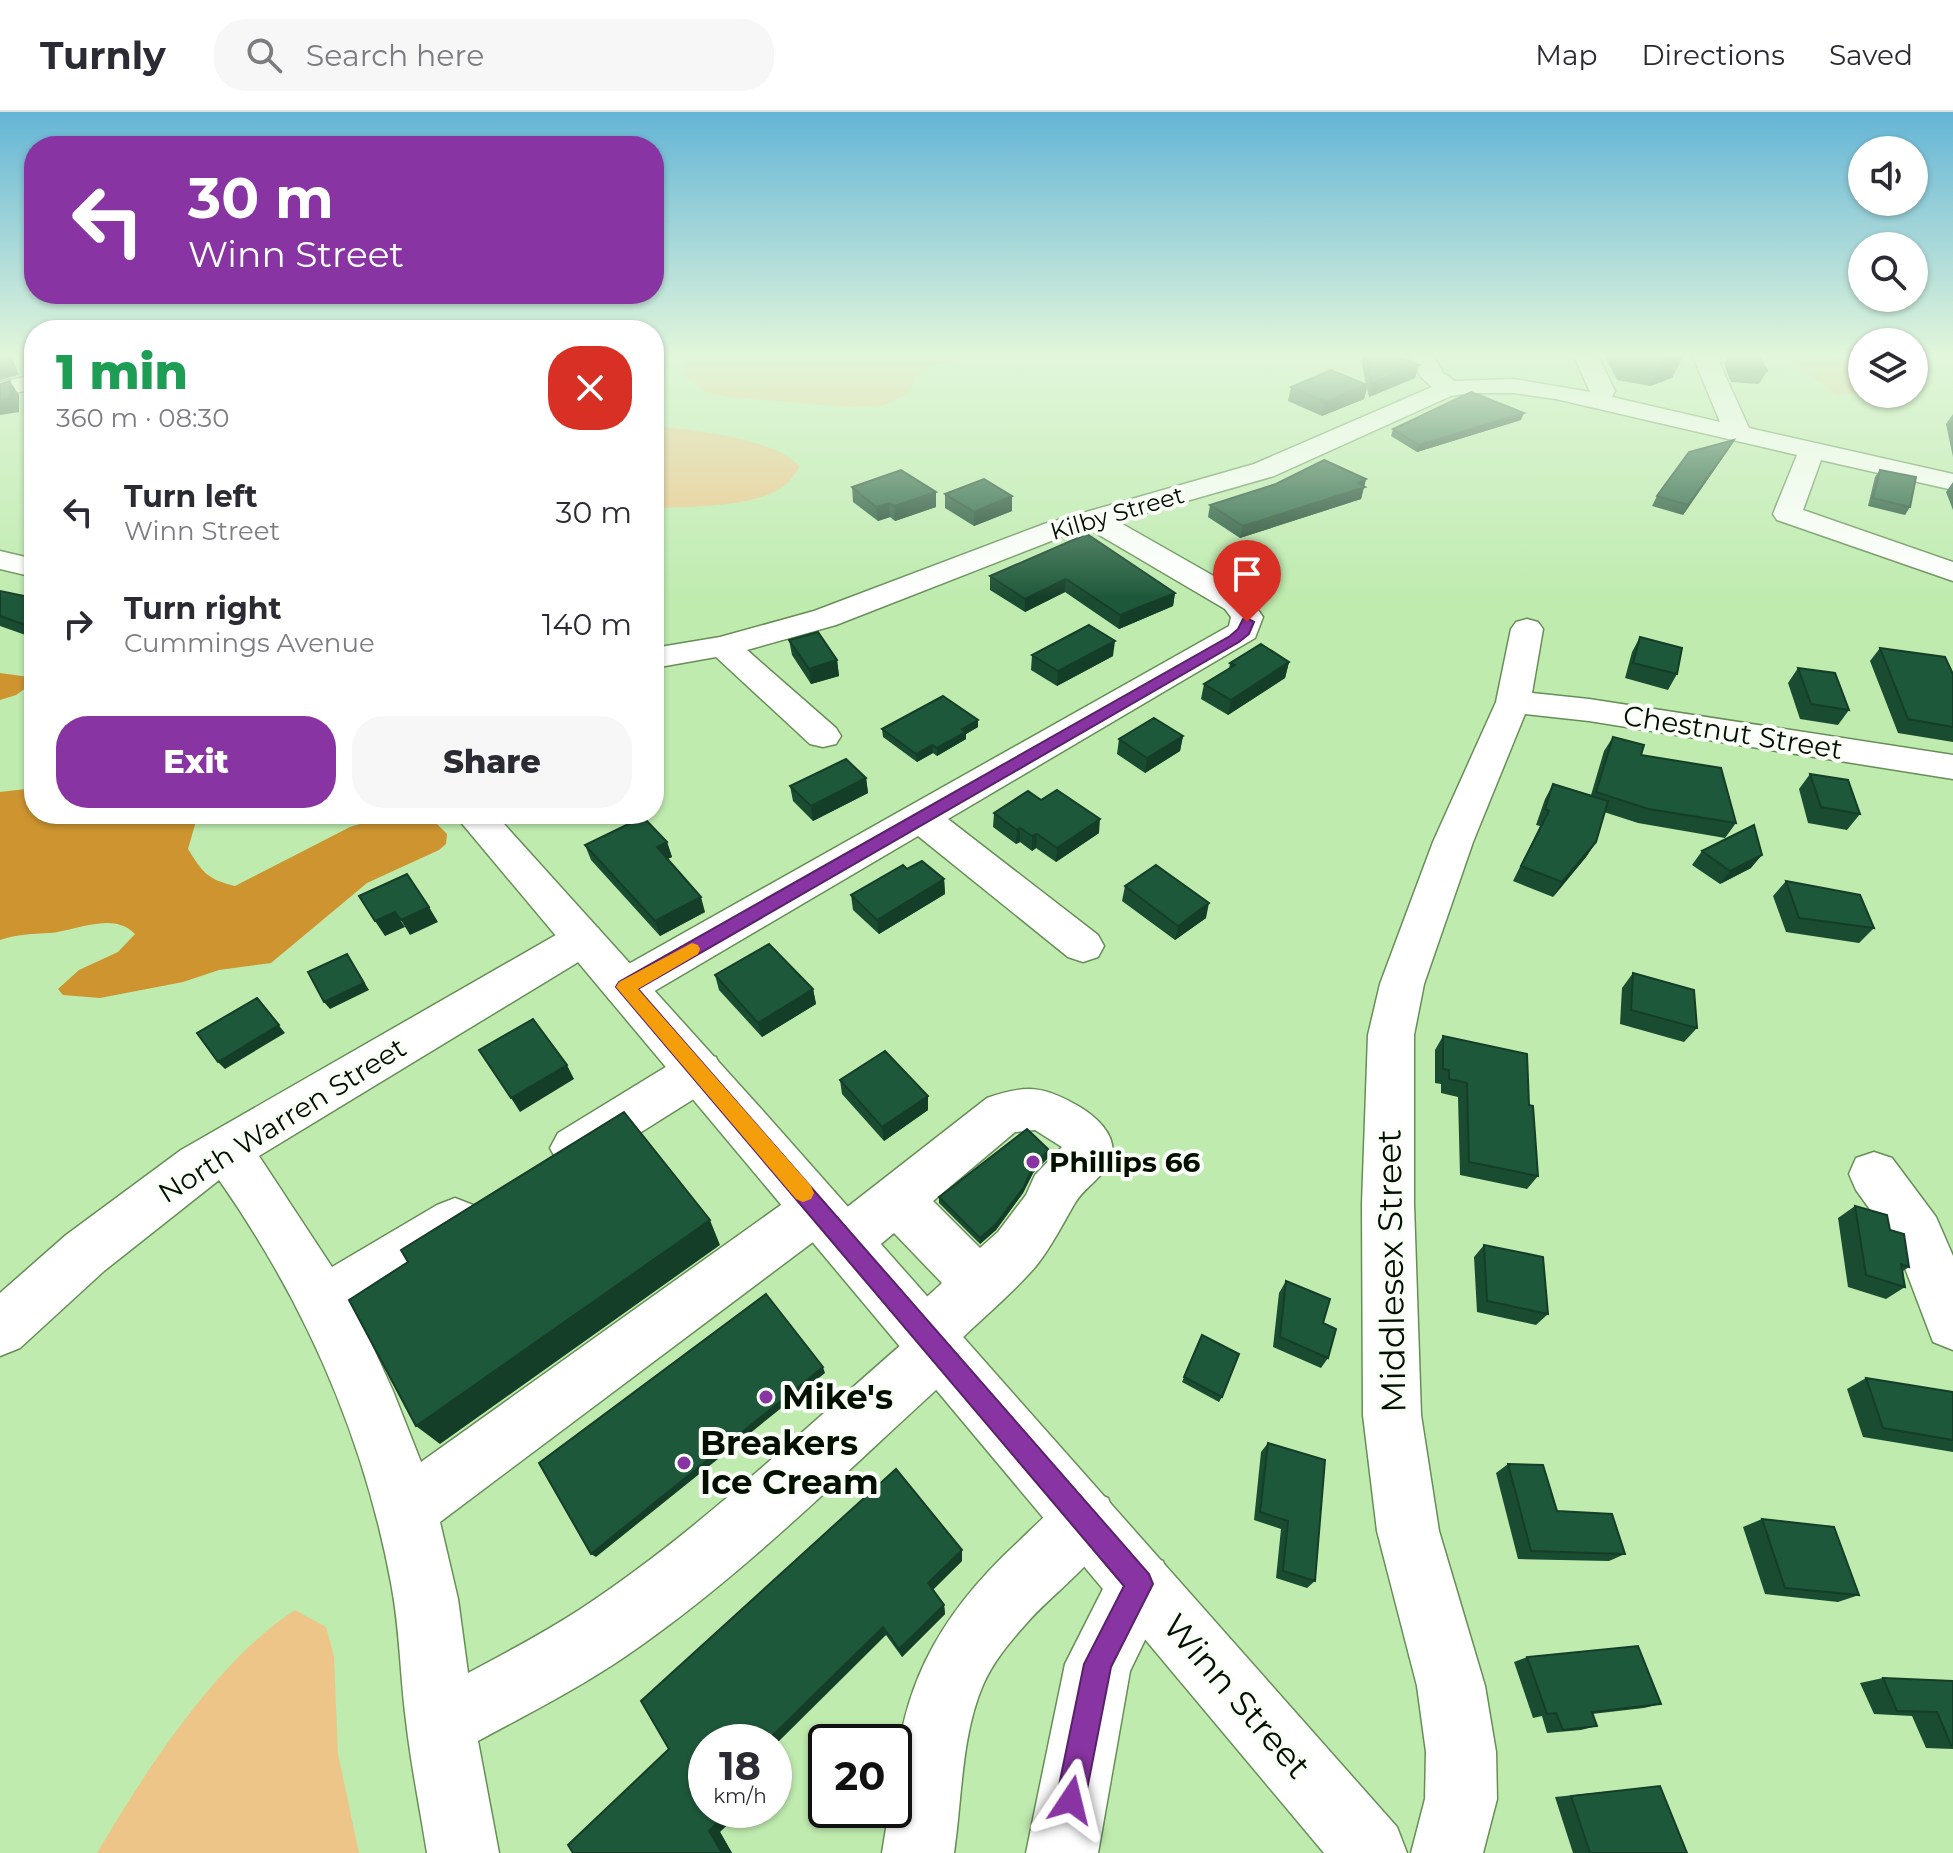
<!DOCTYPE html>
<html lang="en">
<head>
<meta charset="utf-8">
<style>
	:root { --surface:#fff; --page:#f7f7f7; --text:#2b2b33; --muted:#7c7c81; --line:#e1e1e2; --accent:#8834a2 }
	body { margin:0; font-family:Montserrat,sans-serif; background:var(--page); color:var(--text); height:100vh; display:flex; flex-direction:column; font-size:30px; white-space:nowrap }
	* { box-sizing:border-box; margin:0 }
	p { font-size:26px; color:var(--muted) }
	.icon { flex:none; width:44px; height:44px; fill:none; stroke:currentColor; stroke-width:2; stroke-linecap:round; stroke-linejoin:round }
	.map { position:relative; flex:1; overflow:hidden }
	.sheet { position:absolute; left:24px; top:208px; width:640px; height:504px; display:flex; flex-direction:column; background:var(--surface); border-radius:32px; box-shadow:0 2px 6px #0004 }
	.sheet>* { flex:none }
	.guide { position:absolute; left:24px; top:24px; width:640px; height:168px; border-radius:32px; box-shadow:0 2px 6px #0004; background:#8834a2; color:#fff; overflow:hidden }
	.fabs { position:absolute; left:1848px; top:24px; display:grid; gap:16px }
	.fabs a { display:grid; place-items:center; width:80px; height:80px; border-radius:50%; background:var(--surface); box-shadow:0 2px 6px #0004; font-size:40px }
	.speed { position:absolute; left:688px; top:1612px; display:flex; gap:16px; font-size:40px; font-weight:700; text-align:center }
	.speed>* { display:grid; place-content:center; width:104px; height:104px; border-radius:50%; background:var(--surface); box-shadow:0 2px 6px #0004; line-height:1 }
	.speed small { font-size:20px; font-weight:400 }
	.speed .limit { border:4px solid #111; border-radius:12px; background:#fff; color:#111 }
	.pin { position:absolute; display:grid; place-items:center; width:68px; height:68px; color:#fff; margin:-82px -34px; border-radius:50% 50% 50% 0; rotate:-45deg; box-shadow:0 0 8px #0007 }
	.pin .icon { rotate:45deg }
	.me { position:absolute; width:88px; margin:-44px; rotate:10deg; stroke-linejoin:round; filter:drop-shadow(0 0 6px #0008) }
	.turn { display:flex; align-items:center; gap:28px; height:168px; padding:0 32px; font-size:36px }
	.turn .icon { width:104px; height:104px; stroke-width:2.5 }
	.turn b { display:block; font-size:56px; line-height:68px }
	.round { display:grid; place-items:center; flex:none; width:84px; height:84px; border-radius:32px; background:var(--page) }
	.overview { display:flex; align-items:center; justify-content:space-between; height:136px; padding:0 32px }
	h1 { font-size:48px; font-weight:800; line-height:60px; color:#1e9e55 }
	.cta { display:flex; gap:16px; margin-top:auto; padding:16px 32px }
	.cta a { flex:1; height:92px; border-radius:32px; background:var(--accent); color:#fff; font-size:32px; font-weight:800; line-height:92px; text-align:center }
	.cta a+a { background:var(--page); color:var(--text) }
	ul { padding:0; list-style:none }
	li { display:flex; align-items:center; gap:24px; height:112px; padding:0 32px }
	li div { flex:1 }
	li b { display:block; font-size:30px }
	li em { font-style:normal }
	header { display:flex; align-items:center; gap:48px; box-sizing:border-box; height:112px; padding:0 40px; background:var(--surface); border-bottom:2px solid var(--line) }
	header strong { font-size:38px }
	nav { display:flex; gap:44px; margin-inline-start:auto; font-size:28px }
	.search { width:560px; height:72px; background:var(--page); display:flex; align-items:center; gap:20px; box-sizing:border-box; padding:0 28px; border-radius:32px; color:var(--muted); font-size:30px }
	.map>svg:first-child { display:block }
	.green { fill:#edc589 }
	.forest { fill:#cd9430 }
	.lines { fill:none; stroke-linecap:round; stroke-linejoin:round }
	.minor-casing { stroke:#668e56; stroke-width:3 }
	.major-casing { stroke:#668e56; stroke-width:3 }
	.minor { fill:#fff; fill-rule:evenodd }
	.major { fill:#fff; fill-rule:evenodd }
	.wall { fill:#1a4c32 }
	.shaded-wall { fill:#153e29 }
	.building { fill:#1e583a; stroke:#153e29; stroke-width:2 }
	.route { fill:#8834a2; stroke:#582269; stroke-width:2 }
	.slow { fill:#f59e0b }
	.poi-dot { fill:#8834a2; stroke:#fafff8; stroke-width:3 }
	.labels { text-anchor:middle; dominant-baseline:central; stroke-width:8; stroke-linejoin:round; paint-order:stroke }
	.far-street-label { font-size:24px; fill:#031000; stroke:#fafff8 }
	.street-label { font-size:28px; fill:#031000; stroke:#fafff8 }
	.poi-label { font-size:28px; font-weight:bold; fill:#031000; stroke:#fafff8; text-anchor:start }
	.near-street-label { font-size:34px; fill:#031000; stroke:#fafff8 }
	.near-poi-label { font-size:34px; font-weight:bold; fill:#031000; stroke:#fafff8; text-anchor:start }
</style>
</head>
<body>
<header>
<strong>Turnly</strong>
<div class="search"><svg class="icon" aria-label="search" viewBox="0 0 24 24"><circle cx="10" cy="10" r="6"/><path d="M15 15l6 6"/></svg>Search here</div>
<nav><a>Map</a><a>Directions</a><a>Saved</a></nav>
</header>
<div class="map">
<svg width="1953" height="1741" viewBox="0 0 1953 1741">
	<rect width="100%" height="100%" fill="#bfebaf"/>
	<path class="green" d="M677,242H999L935,253L915,266L908,282L881,294L849,295L728,285L706,280L685,264V252Z
		M1832,243L1862,264V281L1836,282L1784,244Z
		M654,314C691,318 777,326 800,355C794,363 787,373 778,378C746,395 690,395 654,396Z
		M295,1498L326,1515L334,1544L338,1642L359,1741H97C145,1660 216,1549 295,1498Z"/>
	<path class="forest" d="M0,561L29,565L30,573L16,583L0,588Z
		M34,676V702H198L188,737C203,761 207,767 235,774L350,715L393,702H427L447,722L446,732L439,738L367,771L271,851L219,858L183,870L100,886L63,883L58,877L79,858L118,840L135,822C113,799 76,819 50,821C31,822 18,822 0,828V680Z"/>
	<g class="lines">
		<defs>
			<path id="minor" d="M1409,242H1433L1443,261L1455,269L1514,267L1590,280L1573,242H1597L1615,279L1612,285L1720,310L1692,242H1753L1751,249L1719,250L1749,316L1953,362V378L1821,348L1803,398L1953,450V469L1777,408L1773,402L1797,343L1556,287L1514,281H1471L1451,284L1274,364L1117,409L1247,483L1263,505L1255,526L948,707L1098,823L1104,834L1098,845L1083,850L1068,845L918,724L641,887L625,892L609,887L603,875L609,863L1229,514L1231,505L1225,497L1089,417L1064,424L836,513L747,538L836,616L841,624L836,632L823,635L810,632L716,545L654,556V536L720,525L814,499L1044,412L1254,352L1432,275L1421,265Z
				M34,263V277L0,284V270Z
				M0,439L34,447V465L0,457Z
				M1527,507L1538,510L1543,517L1532,581L1589,587L1953,643V667L1589,609L1525,602L1473,730L1424,872L1414,923V1092L1421,1303L1439,1419L1485,1574L1496,1640L1497,1687L1483,1741H1411L1425,1687L1426,1640L1417,1574L1377,1419L1363,1303L1362,1092L1368,923L1380,872L1433,730L1496,590L1511,517L1516,510Z
				M583,811L598,816L604,827L598,838L259,1044L332,1155L437,1093L455,1086L473,1093L481,1110L473,1127L357,1200L393,1279L421,1350L799,1080L817,1074L835,1080L841,1100L987,986C1027,972 1044,974 1080,995C1095,1004 1116,1022 1112,1043C1107,1064 1085,1074 1075,1091C1062,1113 1052,1134 1036,1154C1014,1180 986,1203 961,1227L966,1238L958,1258C850,1355 746,1462 626,1544C579,1576 528,1602 478,1629L499,1741H427C420,1697 411,1653 406,1609C400,1563 400,1517 391,1471C364,1325 304,1189 219,1068L104,1159L20,1236L0,1244V1181L66,1123L181,1038L568,816ZM1035,1018L1062,1035L1035,1063L1026,1083L998,1120L980,1136L933,1089L1015,1020ZM894,1121L942,1171L906,1204L898,1223L902,1232C797,1323 695,1422 579,1498C543,1521 506,1541 468,1561L458,1487L440,1410L821,1124L819,1129L826,1146L845,1153L864,1146Z
				M699,940L716,945L722,959L716,973L592,1051L575,1058L558,1051L550,1036L558,1021L682,945Z
				M1874,1040L1892,1046L1936,1105L1953,1144V1238L1933,1230L1897,1135L1856,1078L1849,1062L1856,1046Z
				M1086,1377L1108,1386L1117,1408C1099,1451 1055,1478 1025,1513C1009,1531 993,1550 983,1573C961,1624 962,1687 954,1741H882L889,1698H894C894,1584 936,1505 1019,1429C1040,1409 1059,1388 1086,1377Z
				M1140,1440L1163,1449L1172,1472L1130,1559L1098,1741H1026L1065,1552L1117,1449Z"/>
			<path id="major" d="M454,702H495L764,1000L1397,1715L1407,1741H1324Z"/>
		</defs>
		<use href="#minor" class="minor-casing"/>
		<use href="#major" class="major-casing"/>
		<use href="#minor" class="minor"/>
		<use href="#major" class="major"/>
	</g>
	<path class="wall" d="M1361,242H1391L1415,266L1369,285L1367,276L1364,287L1322,304L1288,289L1291,275L1366,273L1361,245Z
		M1604,242H1684L1672,266L1650,274L1617,268Z
		M1729,242H1758L1767,259L1759,272L1731,270L1724,253Z
		M1953,302V345L1946,312Z
		M1521,308L1417,340L1391,324L1393,317Z
		M1734,328L1728,338L1683,403L1652,394L1657,384Z
		M1880,358L1910,395L1905,403L1868,394L1875,365Z
		M1366,367L1361,387L1240,426L1208,405L1210,393Z
		M1953,370V398L1946,380Z
		M852,375L936,380V395L895,409L890,405L878,409L853,390Z
		M945,382L1012,399L974,414L945,396Z
		M1087,422L1175,481L1173,494L1119,517L1065,480L1025,500L990,478V464Z
		M0,479L34,486V526L0,514Z
		M1640,525L1677,562L1668,578L1625,566L1632,540Z
		M789,528L837,548L839,564L811,572L792,543Z
		M1880,536L1953,562V630L1898,621L1870,549Z
		M1032,543L1113,544L1057,574L1031,558Z
		M1289,550L1285,566L1228,603L1201,587L1204,572L1229,557L1230,551Z
		M1798,556L1849,598L1838,613L1800,607L1788,571Z
		M978,615L966,622V627L937,644L933,641L917,650L883,625L882,617Z
		M1183,624L1180,639L1145,661L1117,642L1119,627Z
		M1613,625L1641,643L1736,711L1725,726L1638,711L1604,700L1596,730L1586,745L1553,785L1513,769L1540,714L1536,713L1545,687L1553,672L1591,683L1604,639Z
		M1810,662L1860,702L1847,718L1808,711L1799,677Z
		M866,666L868,681L813,709L793,689L790,674Z
		M1041,688L1099,721L1056,750L1036,736L1032,739L1020,730L1016,732L993,715L994,701Z
		M667,730L672,745L667,747L705,800L660,824L591,748L585,733Z
		M1702,739L1751,756L1720,772L1692,753Z
		M907,757L944,767L945,782L879,822L853,798L851,783Z
		M1786,769L1874,816L1859,831L1786,820L1773,784Z
		M1125,774L1206,806L1175,828L1122,789Z
		M1633,861L1697,916L1684,930L1620,912L1622,876Z
		M715,863L813,877L816,892L762,925L719,878Z
		M1443,924L1529,993L1538,1064L1527,1077L1460,1063L1458,985L1441,981V972L1435,971V938Z
		M840,968L928,998L884,1029L842,982Z
		M1049,1045L1033,1061L1023,1081L996,1118L980,1132L939,1091V1085Z
		M1855,1094L1909,1155L1903,1159L1905,1175L1886,1187L1848,1175L1838,1106Z
		M1484,1133L1548,1202L1536,1213L1477,1200L1474,1145Z
		M1286,1169L1323,1211L1328,1246L1321,1256L1273,1235L1279,1181Z
		M1202,1223L1222,1285L1219,1290L1182,1270Z
		M1866,1266L1953,1280V1340L1863,1325L1847,1277Z
		M1268,1331L1315,1469L1307,1476L1276,1466L1281,1417L1254,1408L1261,1340Z
		M1508,1352L1557,1399L1625,1442L1609,1449L1518,1447L1496,1361Z
		M1762,1407L1859,1483L1838,1490L1765,1482L1743,1415Z
		M962,1449L933,1478L944,1493L945,1502L902,1545L886,1523L706,1630L720,1720L732,1741H573L669,1637Z
		M1527,1545L1661,1592L1644,1596L1592,1602L1597,1614L1581,1618L1547,1621L1542,1604L1533,1606L1514,1550Z
		M1883,1566L1953,1569V1637L1926,1636L1912,1604L1874,1602L1860,1571Z
		M1660,1674L1687,1741H1573L1555,1685Z"/>
	<path class="shaded-wall" d="M8,242H11L19,263L0,268V252Z
		M1664,242H1684L1672,266L1650,274Z
		M1419,253L1415,266L1369,285L1372,271Z
		M10,269L19,283V300L0,303V288Z
		M1367,273L1364,287L1322,304L1325,290Z
		M1524,301L1521,308L1417,340L1419,333Z
		M1734,328L1728,338L1683,403L1688,393Z
		M1366,367L1361,387L1240,426L1243,414L1358,371Z
		M936,380V395L895,409L894,394Z
		M1012,384V399L974,414V400Z
		M889,391L890,405L878,409L876,395Z
		M1066,467L1065,480L1025,500V487Z
		M1175,481L1173,494L1119,517L1120,503Z
		M1115,529L1113,544L1057,574L1058,559Z
		M837,548L839,564L811,572L809,557Z
		M1289,550L1285,566L1228,603L1231,588Z
		M978,608V615L966,622V627L937,644V636L962,617Z
		M1183,624L1180,639L1145,661L1147,646Z
		M932,633L933,641L917,650L916,642Z
		M866,666L868,681L813,709L811,694Z
		M1100,707L1099,721L1056,750L1057,736Z
		M1020,716V730L1016,732L1017,718Z
		M1037,722L1036,736L1032,739V724Z
		M667,730L672,745L661,750L657,735Z
		M1596,730L1586,745L1553,785L1562,770Z
		M1762,743L1751,756L1720,772L1730,759Z
		M944,767L945,782L879,822L877,808Z
		M701,785L705,800L660,824L655,809Z
		M1209,791L1206,806L1175,828L1178,814Z
		M429,795L438,810L410,823L401,808Z
		M395,800L405,815L385,824L375,809Z
		M347,842L369,878L330,897L324,890Z
		M813,877L816,892L762,925L758,911Z
		M257,886L285,921L225,957L218,950Z
		M567,953L574,967L520,1000L511,986Z
		M928,984V998L884,1029L882,1015Z
		M1049,1038V1045L1033,1061L1023,1081L996,1118L980,1132V1126L1033,1054Z
		M710,1108L720,1133L440,1332L416,1314Z
		M823,1255L825,1261L596,1445L591,1442Z
		M962,1438V1449L929,1481L928,1471Z
		M944,1493L945,1502L902,1545L899,1537Z
		M883,1515L886,1523L774,1634V1630H766Z
		M774,1652L780,1661L774,1667Z
		M731,1698H743L720,1720L732,1741H722L709,1719Z"/>
	<path class="building" d="M0,242H8L11,250L0,252Z
		M1366,242H1391L1419,253L1372,271Z
		M1731,242H1758L1767,259L1738,256Z
		M1331,258L1367,273L1325,290L1291,275Z
		M10,269V286L0,288V272Z
		M1471,280L1524,301L1419,333L1393,317Z
		M1734,328L1688,393L1657,384L1689,340Z
		M1324,348L1366,367L1358,371L1365,375L1243,414L1210,393L1276,372Z
		M901,358L936,380L894,394L889,391L876,395L852,375Z
		M1880,358L1916,365L1910,395L1873,386Z
		M984,367L1012,384L974,400L945,382Z
		M1087,422L1175,481L1120,503L1066,467L1025,487L990,464Z
		M0,479L34,486V516L0,504Z
		M1089,513L1115,529L1058,559L1032,543Z
		M818,520L837,548L809,557L789,528Z
		M1640,525L1682,536L1677,562L1633,551Z
		M1261,532L1289,550L1231,588L1204,572L1235,553L1230,551Z
		M1880,536L1945,545L1953,562V615L1908,607Z
		M1798,556L1835,561L1849,598L1811,592Z
		M943,584L978,608L962,617L966,620L937,636L932,633L916,642L882,617Z
		M1154,606L1183,624L1147,646L1119,627Z
		M1613,625L1644,633L1641,643L1721,656L1736,711L1648,697L1596,680Z
		M846,647L866,666L811,694L790,674Z
		M1810,662L1848,668L1860,702L1821,695Z
		M1553,672L1608,689L1596,730L1562,770L1521,754L1549,699L1545,697Z
		M1057,678L1100,707L1057,736L1037,722L1032,724L1020,716L1017,718L994,701L1028,679L1041,688Z
		M643,705L667,730L657,735L701,785L655,809L585,733Z
		M1754,713L1762,743L1730,759L1702,739Z
		M922,749L944,767L877,808L851,783L903,753L907,757Z
		M1156,753L1209,791L1178,814L1125,774Z
		M407,762L429,795L401,808L395,800L375,809L359,784Z
		M1786,769L1860,783L1874,816L1799,806Z
		M769,832L813,877L758,911L715,863Z
		M347,842L364,871L324,890L308,860Z
		M1633,861L1694,878L1697,916L1631,898Z
		M257,886L279,913L218,950L197,921Z
		M533,907L567,953L511,986L479,938Z
		M1443,924L1527,942L1529,993L1533,994L1538,1064L1469,1050L1467,971L1449,967V958L1443,957Z
		M885,939L928,984L882,1015L840,968Z
		M624,1000L710,1108L416,1314L349,1188L408,1150L401,1138Z
		M1027,1017L1049,1038L1033,1054L1024,1075L996,1112L980,1126L939,1085Z
		M1855,1094L1887,1103L1890,1118L1904,1122L1909,1155L1901,1152L1905,1175L1866,1163Z
		M1484,1133L1543,1145L1548,1202L1487,1189Z
		M1286,1169L1330,1187L1323,1211L1336,1217L1328,1246L1280,1225Z
		M766,1182L823,1255L591,1442L539,1351Z
		M1202,1223L1239,1242L1222,1285L1184,1265Z
		M1866,1266L1953,1280V1328L1883,1316Z
		M1268,1331L1325,1348L1315,1469L1283,1459L1288,1409L1260,1400Z
		M1508,1352L1543,1353L1557,1399L1612,1402L1625,1442L1531,1439Z
		M896,1357L962,1438L928,1471L944,1493L899,1537L883,1515L766,1630H706V1698H731L709,1719L722,1741H573L568,1733L669,1637L641,1589Z
		M1762,1407L1834,1415L1859,1483L1785,1476Z
		M1638,1534L1661,1592L1592,1600L1597,1614L1563,1618L1556,1601L1547,1602L1527,1545Z
		M1883,1566L1953,1569V1633H1951L1937,1600L1897,1599Z
		M1660,1674L1687,1741H1590L1571,1684Z"/>
	<linearGradient id="sky" x2="0" y2="1"><stop stop-color="#64b5d6"/><stop offset="0.5" stop-color="#e2f6db"/><stop offset="1" stop-color="#e2f6db" stop-opacity="0"/></linearGradient>
	<rect width="1953" height="486" fill="url(#sky)"/>
	<path class="route" d="M1247,506L1254,510L1249,522L1239,530L638,877L1149,1462L1153,1472L1111,1555L1085,1688L1081,1699L1071,1703L1060,1699L1056,1688L1084,1552L1124,1474L616,875L619,870L1230,524L1238,517L1243,507Z"/>
	<path class="slow" d="M692,831L698,833L700,837L698,842L638,877L811,1074L814,1081L811,1087L803,1090L796,1087L616,875L619,870Z"/>
	<g class="poi-dot">
		<circle cx="1033" cy="1050" r="8"/>
		<circle cx="766" cy="1285" r="8"/>
		<circle cx="684" cy="1351" r="8"/>
	</g>
	<g class="labels">
		<g class="far-street-label">
			<text transform="translate(1117 401) rotate(-16)">Kilby Street</text>
		</g>
		<g class="street-label">
			<text transform="translate(1733 620) rotate(9)">Chestnut Street</text>
			<text transform="translate(282 1008) rotate(-32)">North Warren Street</text>
		</g>
		<g class="poi-label">
			<text x="1049" y="1050">Phillips 66</text>
		</g>
		<g class="near-street-label">
			<text transform="translate(1391 1159) rotate(-91)">Middlesex Street</text>
			<text transform="translate(1237 1584) rotate(49)">Winn Street</text>
		</g>
		<g class="near-poi-label">
			<text x="782" y="1285">Mike's</text>
			<text x="700" y="1331">Breakers<tspan x="700" dy="39">Ice Cream</tspan></text>
		</g>
	</g>
</svg>
<div class="fabs">
<a><svg class="icon" aria-label="sound" viewBox="0 0 24 24"><path d="M4 9h4l5-4v14l-5-4H4zM17 9q2 3 0 6"/></svg></a>
<a><svg class="icon" aria-label="search" viewBox="0 0 24 24"><circle cx="10" cy="10" r="6"/><path d="M15 15l6 6"/></svg></a>
<a><svg class="icon" aria-label="layers" viewBox="0 0 24 24"><path d="M12 4l9 5-9 5-9-5zM3 14l9 5 9-5"/></svg></a>
</div>
<div class="speed"><div>18<small>km/h</small></div><div class="limit">20</div></div>
<div class="pin" style="left:1247px;top:510px;background:#d93025"><svg class="icon" aria-label="arrive" viewBox="0 0 24 24"><path d="M6 21V4h12l-3 4 3 4H6"/></svg></div>
<svg class="me" style="left:1071px;top:1688px" viewBox="-20 -20 40 40"><path d="M0-17L14 15 0 8-14 15z" fill="#8834a2" stroke="#fff" stroke-width="4"/></svg>
<div class="guide">
<div class="turn"><svg class="icon" aria-label="left" viewBox="0 0 24 24"><path d="M17 20v-9H6M10 6l-5 5 5 5"/></svg><div><b>30 m</b>Winn Street</div></div>
</div>
<section class="sheet">
<div class="overview"><div><h1>1 min</h1><p>360 m · 08:30</p></div><a class="round" style="background:#d93025;color:#fff"><svg class="icon" aria-label="close" viewBox="0 0 24 24"><path d="M6 6l12 12M18 6L6 18"/></svg></a></div>
<ul>
<li><svg class="icon" aria-label="left" viewBox="0 0 24 24"><path d="M17 20v-9H6M10 6l-5 5 5 5"/></svg><div><b>Turn left</b><p>Winn Street</p></div><em>30 m</em></li>
<li><svg class="icon" aria-label="right" viewBox="0 0 24 24"><path d="M7 20v-9h11M14 6l5 5-5 5"/></svg><div><b>Turn right</b><p>Cummings Avenue</p></div><em>140 m</em></li>
</ul>
<div class="cta"><a>Exit</a><a>Share</a></div>
</section>
</div>
</body>
</html>
